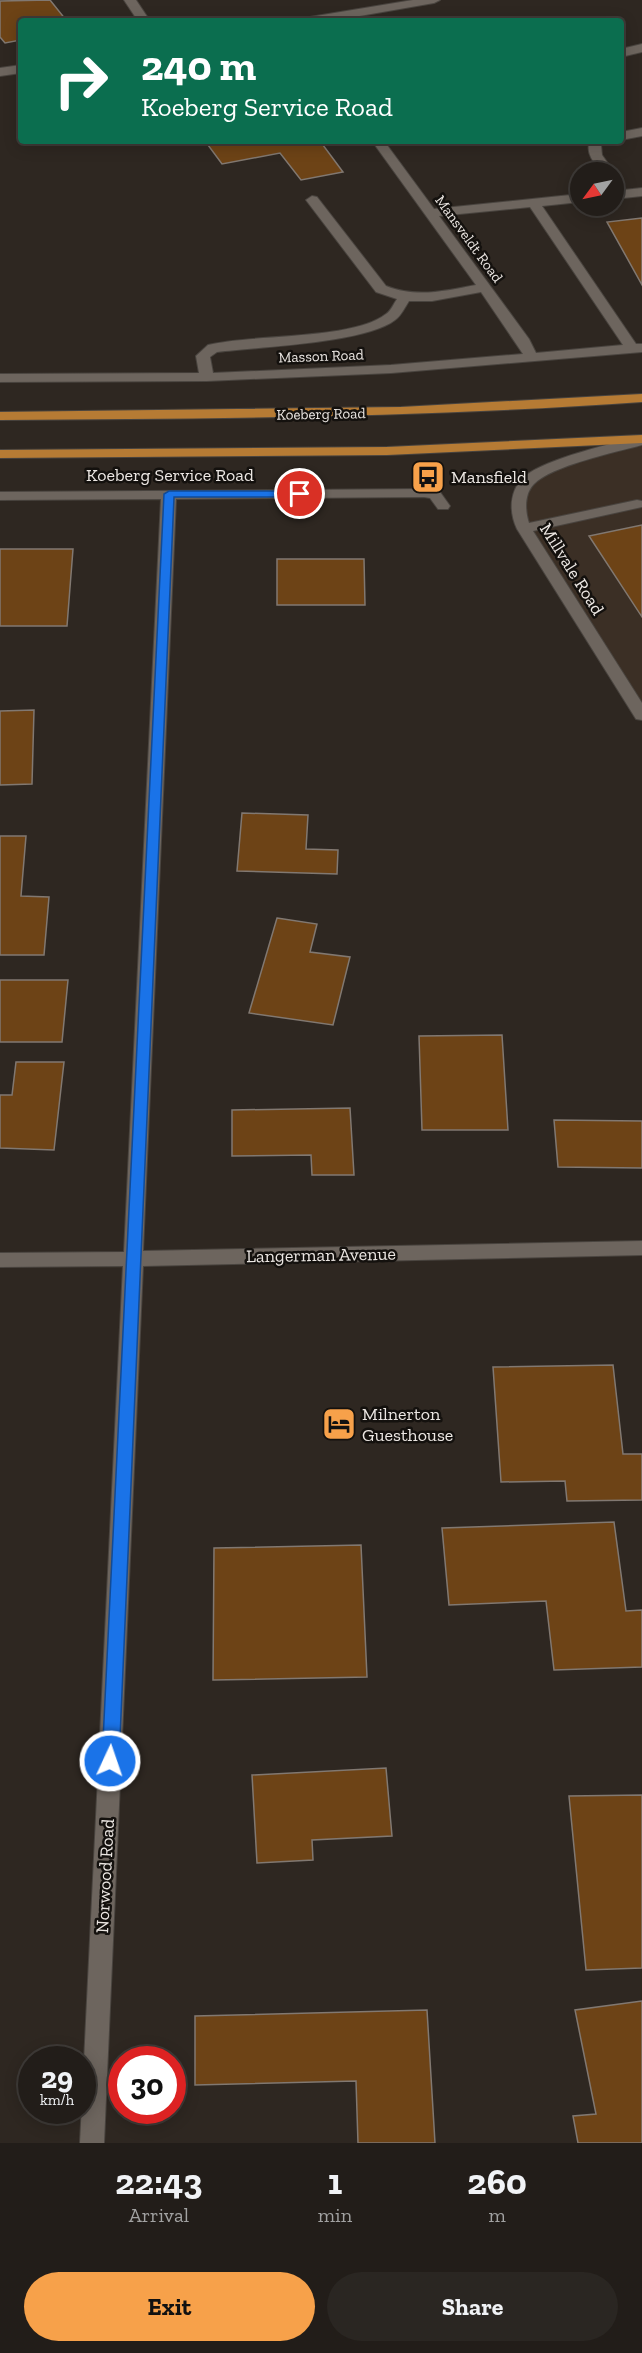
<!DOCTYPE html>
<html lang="en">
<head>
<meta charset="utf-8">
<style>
	:root { --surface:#221d19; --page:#2a2622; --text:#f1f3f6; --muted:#a2a2a2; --line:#3f3b38; --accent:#f7a14a }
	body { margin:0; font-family:"Zilla Slab",serif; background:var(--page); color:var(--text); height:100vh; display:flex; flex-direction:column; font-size:22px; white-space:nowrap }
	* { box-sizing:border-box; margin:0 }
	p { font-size:20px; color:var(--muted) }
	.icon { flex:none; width:33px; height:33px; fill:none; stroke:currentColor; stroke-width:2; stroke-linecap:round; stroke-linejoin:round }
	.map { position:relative; height:2143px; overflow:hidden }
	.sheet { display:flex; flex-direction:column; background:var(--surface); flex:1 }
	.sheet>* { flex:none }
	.hud { position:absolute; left:18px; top:18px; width:606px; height:126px; border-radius:6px; box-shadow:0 3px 15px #0003,0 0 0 2px var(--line); background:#0b6e4f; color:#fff; overflow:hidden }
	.needle { width:39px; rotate:237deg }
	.tools { position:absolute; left:570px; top:162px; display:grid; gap:12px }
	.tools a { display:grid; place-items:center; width:54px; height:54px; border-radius:50%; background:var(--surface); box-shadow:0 3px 15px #0003,0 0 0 2px var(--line); font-size:30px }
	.speed { position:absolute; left:18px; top:2046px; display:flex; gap:12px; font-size:30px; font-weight:700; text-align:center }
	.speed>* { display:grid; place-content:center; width:78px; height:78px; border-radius:50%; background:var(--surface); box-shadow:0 3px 15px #0003,0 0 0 2px var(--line); line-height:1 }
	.speed small { font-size:15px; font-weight:400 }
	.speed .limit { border:9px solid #d22; background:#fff; color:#111 }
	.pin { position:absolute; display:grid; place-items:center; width:51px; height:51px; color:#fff; margin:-26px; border:3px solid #fff; border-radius:50%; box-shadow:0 2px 6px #0007 }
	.me { position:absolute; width:66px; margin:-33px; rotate:3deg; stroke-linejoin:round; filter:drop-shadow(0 0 4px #0008) }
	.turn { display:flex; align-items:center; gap:21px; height:126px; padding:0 24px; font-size:27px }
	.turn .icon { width:78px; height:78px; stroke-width:2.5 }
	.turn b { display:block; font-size:42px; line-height:51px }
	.eta { display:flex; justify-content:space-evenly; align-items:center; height:102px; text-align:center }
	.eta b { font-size:36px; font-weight:700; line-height:42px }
	.primary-button { display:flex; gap:12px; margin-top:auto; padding:12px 24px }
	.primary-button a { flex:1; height:69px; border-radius:36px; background:var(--accent); color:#111; font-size:24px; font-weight:700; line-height:69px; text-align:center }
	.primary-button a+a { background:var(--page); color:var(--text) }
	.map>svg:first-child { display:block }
	.built { fill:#3b2f25 }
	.building { fill:#6d4316; stroke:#817871; stroke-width:1.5 }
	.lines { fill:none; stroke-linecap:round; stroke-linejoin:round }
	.minor-casing { stroke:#49443f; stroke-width:2 }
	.major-casing { stroke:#49443f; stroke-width:2 }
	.minor { fill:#6d655e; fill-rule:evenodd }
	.major { fill:#b67b34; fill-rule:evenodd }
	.route { fill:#1a73e8; stroke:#114b97; stroke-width:1.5 }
	.labels { text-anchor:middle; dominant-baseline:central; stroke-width:5; stroke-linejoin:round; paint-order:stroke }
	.far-street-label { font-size:15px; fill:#ece7e3; stroke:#14110e }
	.street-label { font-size:18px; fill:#ece7e3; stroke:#14110e }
	.poi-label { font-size:18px; fill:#ece7e3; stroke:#14110e; text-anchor:start }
</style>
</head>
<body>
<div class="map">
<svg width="642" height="2143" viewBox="0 0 642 2143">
	<rect width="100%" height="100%" fill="#2e2721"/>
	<path class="built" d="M642,440V715L524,529L521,492L529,479Z"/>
	<path class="building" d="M50,0L66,20L77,18L79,21H21V40L5,43L0,37V1Z
		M205,141H320L343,172L301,180L280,153L222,164Z
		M642,218V285L607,222Z
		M642,525V617L589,536Z
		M0,549H73L67,626H0Z
		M277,559H364L365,605H277Z
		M34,710L32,784L0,785V711Z
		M242,813L308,815L306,849L338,850L337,874L237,871Z
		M0,836H26L21,896L49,897L44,955H0Z
		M277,918L317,924L310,952L350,957L333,1025L249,1013Z
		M0,980H68L62,1042H0Z
		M502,1035L508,1130H422L419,1036Z
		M16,1062H64L54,1150L0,1148V1095H12Z
		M350,1108L354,1175H312L311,1155L232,1156V1110Z
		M554,1120L642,1121V1168L558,1167Z
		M613,1365L623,1454H642V1500L567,1501L565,1481L501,1482L493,1367Z
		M614,1522L626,1611L642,1610V1667L554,1670L546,1601L449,1605L442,1528Z
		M361,1545L367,1677L213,1680L214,1548Z
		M386,1768L392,1836L312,1840L313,1860L257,1863L252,1775Z
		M642,1795V1968L586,1970L569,1796Z
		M642,2001V2143H578L573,2116L596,2114L575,2010Z
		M427,2010L435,2143H358L356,2081L195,2085V2016Z"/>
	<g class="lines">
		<defs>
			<path id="minor" d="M124,0H136L150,21H138Z
				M413,0H440L434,3L331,21H304L310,17Z
				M642,44V52L621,57V49Z
				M21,65V73L0,76V68Z
				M642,128V136L621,140V132Z
				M372,141H384L434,209L580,194V202L542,206L636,344H642V352L391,373L207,381L0,382V374L199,373L196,356L208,345C251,334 354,340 386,314C391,311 394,303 397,299L376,292L306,200L312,196L317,197L386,286C416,298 445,291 476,285ZM530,207L623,345L536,353L529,339L439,216ZM481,292L523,354L391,365L213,373L210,357L217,352C257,347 366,343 395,320C401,316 405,307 409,301H432Z
				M590,141H607L601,145L602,155L614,172V173L602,172C594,163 585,153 590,141Z
				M642,188V196L614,199V191Z
				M642,436V445C616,452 551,466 534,484C524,494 525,511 529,523L637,500L642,501V507L533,531L642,703V720L636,719L517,529C509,512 509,491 524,477C544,459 614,443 642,436Z
				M424,489L440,492L450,506L448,509H438L430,498L424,497L176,499L143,1251L642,1241V1255L143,1266L104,2143H80L123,1266L0,1267V1253L124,1252L161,499L0,500V492Z"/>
			<path id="major" d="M642,394V402C428,417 214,419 0,420V412L401,407Z
				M642,435V443L387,455L0,458V450L387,447Z"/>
		</defs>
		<use href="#minor" class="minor-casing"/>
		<use href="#major" class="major-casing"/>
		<use href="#minor" class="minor"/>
		<use href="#major" class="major"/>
	</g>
	<path class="route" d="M169,491H300L306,494L300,497H174L119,1761L116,1766L110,1768L104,1766L102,1761L164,494Z"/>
	<defs>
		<symbol id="bus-square" viewBox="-11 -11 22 22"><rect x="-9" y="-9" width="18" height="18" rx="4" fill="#f7a14a" stroke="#14110e"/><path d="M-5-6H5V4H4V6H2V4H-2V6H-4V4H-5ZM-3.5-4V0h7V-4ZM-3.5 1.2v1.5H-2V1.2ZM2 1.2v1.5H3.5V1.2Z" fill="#111"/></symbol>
		<symbol id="hotel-square" viewBox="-11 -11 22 22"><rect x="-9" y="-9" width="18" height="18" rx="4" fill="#f7a14a" stroke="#14110e"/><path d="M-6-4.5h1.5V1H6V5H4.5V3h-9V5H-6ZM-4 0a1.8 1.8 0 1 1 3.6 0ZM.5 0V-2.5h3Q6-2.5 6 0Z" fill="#111"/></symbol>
	</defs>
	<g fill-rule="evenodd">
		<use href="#bus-square" x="409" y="458" width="38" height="38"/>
		<use href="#hotel-square" x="320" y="1405" width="38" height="38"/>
	</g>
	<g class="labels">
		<g class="far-street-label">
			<text transform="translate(469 239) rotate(54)">Mansveldt Road</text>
			<text transform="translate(321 356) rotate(-2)">Masson Road</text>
			<text transform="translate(321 414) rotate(-1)">Koeberg Road</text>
		</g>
		<g class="street-label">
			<text x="170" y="475">Koeberg Service Road</text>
			<text transform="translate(572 569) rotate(58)">Millvale Road</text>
			<text transform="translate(321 1255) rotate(-1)">Langerman Avenue</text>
			<text transform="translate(105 1876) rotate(-87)">Norwood Road</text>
		</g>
		<g class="poi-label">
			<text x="451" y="477">Mansfield</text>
			<text x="362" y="1414">Milnerton<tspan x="362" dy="21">Guesthouse</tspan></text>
		</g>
	</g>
</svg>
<div class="tools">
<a><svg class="needle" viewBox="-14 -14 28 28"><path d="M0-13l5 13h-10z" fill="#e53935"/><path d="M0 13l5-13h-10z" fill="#a2a2a2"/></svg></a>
</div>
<div class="speed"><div>29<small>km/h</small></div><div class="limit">30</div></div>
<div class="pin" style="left:300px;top:494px;background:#d93025"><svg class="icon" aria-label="arrive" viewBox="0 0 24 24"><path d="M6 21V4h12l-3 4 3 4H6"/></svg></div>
<svg class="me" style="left:110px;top:1761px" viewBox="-20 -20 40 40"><circle r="17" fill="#1a73e8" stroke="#fff" stroke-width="3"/><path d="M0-11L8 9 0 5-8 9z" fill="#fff"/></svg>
<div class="hud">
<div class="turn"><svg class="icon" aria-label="right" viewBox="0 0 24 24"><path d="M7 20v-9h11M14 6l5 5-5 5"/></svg><div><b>240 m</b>Koeberg Service Road</div></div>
</div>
</div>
<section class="sheet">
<div class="eta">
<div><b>22:43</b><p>Arrival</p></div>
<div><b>1</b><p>min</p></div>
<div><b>260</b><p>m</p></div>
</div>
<div class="primary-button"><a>Exit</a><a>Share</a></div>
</section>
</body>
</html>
